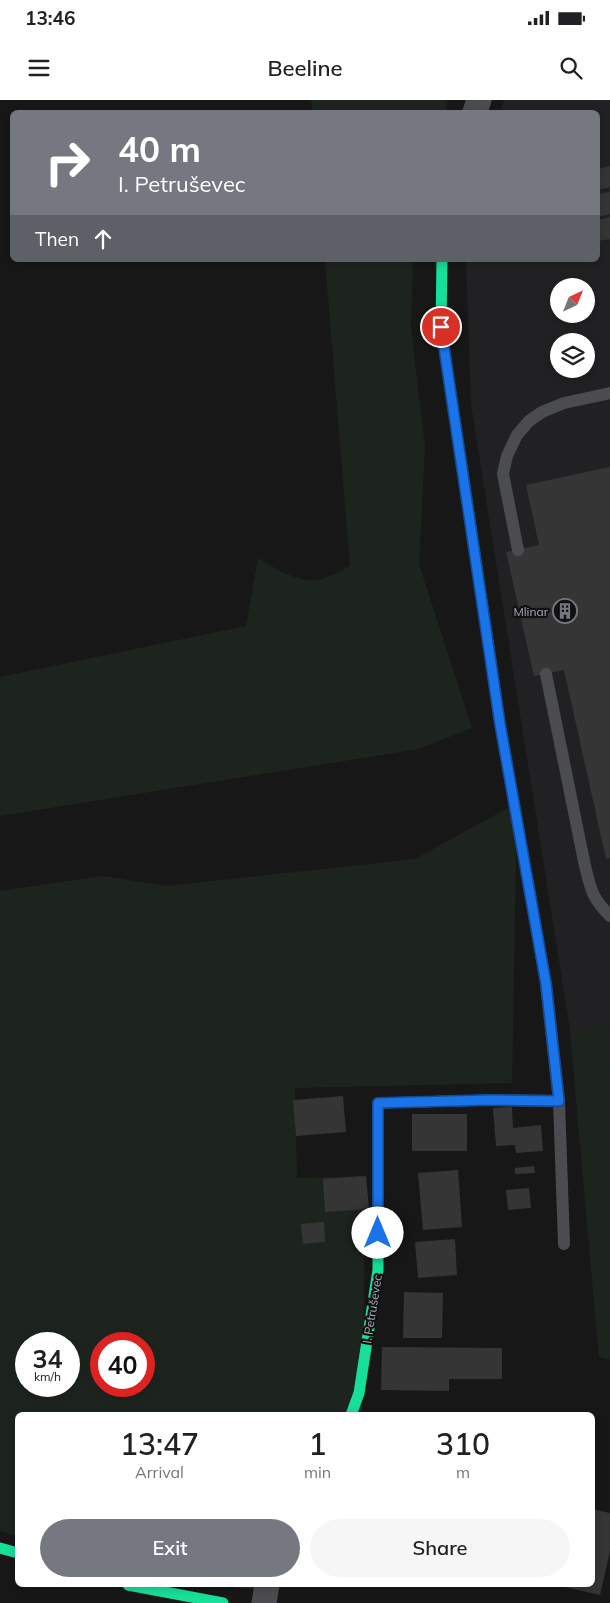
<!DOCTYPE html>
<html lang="en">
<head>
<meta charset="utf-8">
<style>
	:root { --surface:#fff; --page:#f6f6f6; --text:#202124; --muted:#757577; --accent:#757880 }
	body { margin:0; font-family:Mulish,sans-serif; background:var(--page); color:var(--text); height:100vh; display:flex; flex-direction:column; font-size:19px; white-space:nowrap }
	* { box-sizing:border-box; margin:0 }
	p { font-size:16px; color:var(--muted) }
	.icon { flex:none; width:28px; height:28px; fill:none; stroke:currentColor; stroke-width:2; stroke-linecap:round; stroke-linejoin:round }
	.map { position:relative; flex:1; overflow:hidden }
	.details { position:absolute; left:15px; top:1312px; width:580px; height:175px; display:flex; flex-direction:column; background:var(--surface); border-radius:8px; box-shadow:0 2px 8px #0003 }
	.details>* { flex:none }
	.hud { position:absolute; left:10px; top:10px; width:590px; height:152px; border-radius:8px; box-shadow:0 2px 8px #0003; background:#757880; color:#fff; overflow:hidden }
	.needle { width:32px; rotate:43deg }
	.controls { position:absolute; left:550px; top:178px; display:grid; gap:10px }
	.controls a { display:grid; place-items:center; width:45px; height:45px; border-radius:50%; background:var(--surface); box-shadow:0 2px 8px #0003; font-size:25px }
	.speed { position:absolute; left:15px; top:1232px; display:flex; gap:10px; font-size:25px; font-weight:700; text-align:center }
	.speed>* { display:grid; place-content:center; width:65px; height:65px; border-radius:50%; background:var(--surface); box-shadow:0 2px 8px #0003; line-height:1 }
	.speed small { font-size:12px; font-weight:400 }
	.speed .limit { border:8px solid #d22; background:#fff; color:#111 }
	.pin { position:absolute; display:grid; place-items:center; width:42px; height:42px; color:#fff; margin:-21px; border:2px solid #fff; border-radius:50%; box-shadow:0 1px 5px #0007 }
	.me { position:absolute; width:55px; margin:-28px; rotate:0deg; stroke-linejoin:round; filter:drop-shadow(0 0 4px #0008) }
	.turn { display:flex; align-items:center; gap:18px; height:105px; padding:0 25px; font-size:22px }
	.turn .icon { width:65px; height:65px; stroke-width:2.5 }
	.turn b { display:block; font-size:35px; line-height:42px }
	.then { display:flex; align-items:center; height:48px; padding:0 25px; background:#0003; gap:10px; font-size:19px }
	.eta { display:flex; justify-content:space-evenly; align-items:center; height:85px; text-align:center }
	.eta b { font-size:30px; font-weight:600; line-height:35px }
	.primary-button { display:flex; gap:10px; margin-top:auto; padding:10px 25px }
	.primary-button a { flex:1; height:58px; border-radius:30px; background:var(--accent); color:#fff; font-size:20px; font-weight:600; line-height:58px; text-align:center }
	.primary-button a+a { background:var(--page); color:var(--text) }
	.status { display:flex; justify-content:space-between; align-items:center; height:35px; padding:0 25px; background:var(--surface); direction:ltr }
	.status svg { height:14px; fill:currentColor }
	header { display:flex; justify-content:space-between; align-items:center; height:65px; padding:0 25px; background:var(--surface); font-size:22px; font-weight:600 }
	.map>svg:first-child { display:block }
	.built { fill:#212123; fill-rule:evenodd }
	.green { fill:#1d241e; fill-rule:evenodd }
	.building { fill:#353536 }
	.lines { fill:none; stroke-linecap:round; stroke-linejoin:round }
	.lane { stroke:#4b4c50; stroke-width:12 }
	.street { stroke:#4b4c50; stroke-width:25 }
	.fast { stroke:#16e098; stroke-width:11 }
	.jam { stroke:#f24e42; stroke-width:11 }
	.route-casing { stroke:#114b97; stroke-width:12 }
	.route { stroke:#1a73e8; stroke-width:9 }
	.labels { text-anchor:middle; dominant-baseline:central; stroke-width:4.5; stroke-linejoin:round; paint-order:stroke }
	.poi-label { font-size:12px; fill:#a8adb8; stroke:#111113; text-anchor:end }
	.street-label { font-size:12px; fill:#a8adb8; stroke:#111113 }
</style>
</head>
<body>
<div class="status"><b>13:46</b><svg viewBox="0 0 49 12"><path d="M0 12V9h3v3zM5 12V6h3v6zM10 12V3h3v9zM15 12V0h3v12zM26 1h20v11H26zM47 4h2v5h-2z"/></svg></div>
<header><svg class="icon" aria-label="menu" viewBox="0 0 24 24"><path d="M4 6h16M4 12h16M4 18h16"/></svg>Beeline<svg class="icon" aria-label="search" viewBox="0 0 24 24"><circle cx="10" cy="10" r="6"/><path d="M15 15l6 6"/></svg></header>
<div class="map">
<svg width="610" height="1503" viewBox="0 0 610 1503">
	<rect width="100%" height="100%" fill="#171717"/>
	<path class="built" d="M504,0H610V1259L599,1257L570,930L471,304L466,160H598V12H500ZM559,186H586V214H559ZM559,241H586V269H559Z"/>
	<path class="green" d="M311,0H448L445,12H312Z
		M325,160H413L411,228L425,347L419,464L472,628L419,649L0,716V577L246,526L258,458C273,467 295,481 313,480C326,480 339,472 350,466Z
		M517,703L512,983L295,988L297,1078L366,1076L362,1315H18L17,1436L0,1431V791L103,776L167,786L415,759ZM26,1244H69V1286H26ZM101,1244H144V1286H101Z
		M610,922C610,936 607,951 610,965V1259L599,1257L570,931Z
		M201,1485H278L275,1491Z"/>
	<path class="building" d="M610,66V87L598,90V69Z
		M610,92V114L598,117V94Z
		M610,117V139L598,141V120Z
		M610,367V758L606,759L564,570L534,576L506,452L539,445L526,385Z
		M343,996L346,1032L296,1036L293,1000Z
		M512,1007L513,1028L541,1025L543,1051L516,1053L515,1045L496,1046L493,1008Z
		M412,1014H467V1051H412Z
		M534,1066L535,1073L515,1074V1068Z
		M458,1070L462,1127L423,1130L418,1073Z
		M366,1076L369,1109L325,1112L323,1079Z
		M529,1088L531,1108L508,1110L506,1090Z
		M324,1122L325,1142L303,1144L301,1124Z
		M455,1139L457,1175L418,1178L415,1142Z
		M404,1192L443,1193L442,1238H403Z
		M382,1247L502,1248V1279H449V1291L381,1290Z
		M592,1409L610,1413V1451L600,1495L560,1486L592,1485Z"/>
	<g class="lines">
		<path class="lane" d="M518,450L503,374L507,356L517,335L529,321L542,312L564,303L610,293
			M546,574L585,766C591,790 592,798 610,816
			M546,884L559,1001L564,1144
			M490,1000L559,1001"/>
		<path class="street" d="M475,12L479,0
			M264,1503L267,1485"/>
		<path class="fast" d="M442,160L441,227L492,569
			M528,782L546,884
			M351,1315L359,1293L378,1170V1003L490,1000
			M0,1448L18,1453
			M128,1485L223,1503"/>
		<path class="jam" d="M492,569L500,624L528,782"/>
	</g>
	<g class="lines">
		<defs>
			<path id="route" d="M378,1133V1003L490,1000L559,1001L546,884L500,624L441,227"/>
		</defs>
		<use href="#route" class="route-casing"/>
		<use href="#route" class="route"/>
	</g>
	<defs>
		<symbol id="building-ring" viewBox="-11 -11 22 22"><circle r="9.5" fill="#111113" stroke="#757880" stroke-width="1.5"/><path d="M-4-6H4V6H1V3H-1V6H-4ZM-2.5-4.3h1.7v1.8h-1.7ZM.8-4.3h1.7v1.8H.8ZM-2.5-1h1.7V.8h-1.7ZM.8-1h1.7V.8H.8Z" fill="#757880"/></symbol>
	</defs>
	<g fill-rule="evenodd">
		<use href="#building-ring" x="551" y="497" width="28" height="28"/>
	</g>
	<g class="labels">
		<g class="poi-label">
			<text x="548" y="511">Mlinar</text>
		</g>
		<g class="street-label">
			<text transform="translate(372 1209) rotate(-81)">I. Petruševec</text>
		</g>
	</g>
</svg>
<div class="controls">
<a><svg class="needle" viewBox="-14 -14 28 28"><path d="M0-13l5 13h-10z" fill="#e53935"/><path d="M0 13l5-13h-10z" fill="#757577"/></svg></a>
<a><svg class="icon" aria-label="layers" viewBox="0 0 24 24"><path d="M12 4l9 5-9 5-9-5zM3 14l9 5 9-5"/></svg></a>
</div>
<div class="speed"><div>34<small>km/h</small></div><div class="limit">40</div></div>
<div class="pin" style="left:441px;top:227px;background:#d93025"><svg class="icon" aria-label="arrive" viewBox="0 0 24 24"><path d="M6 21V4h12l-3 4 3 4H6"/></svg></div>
<svg class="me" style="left:378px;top:1133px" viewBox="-20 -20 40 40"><circle r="19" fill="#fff"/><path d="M0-13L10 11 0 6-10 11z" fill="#1a73e8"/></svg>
<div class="hud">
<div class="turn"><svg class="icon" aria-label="right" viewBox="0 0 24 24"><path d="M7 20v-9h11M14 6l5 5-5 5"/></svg><div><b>40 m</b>I. Petruševec</div></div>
<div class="then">Then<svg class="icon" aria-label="ahead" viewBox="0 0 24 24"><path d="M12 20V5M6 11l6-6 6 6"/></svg></div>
</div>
<section class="details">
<div class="eta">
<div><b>13:47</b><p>Arrival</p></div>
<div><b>1</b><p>min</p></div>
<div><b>310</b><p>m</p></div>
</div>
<div class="primary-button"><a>Exit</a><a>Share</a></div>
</section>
</div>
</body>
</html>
